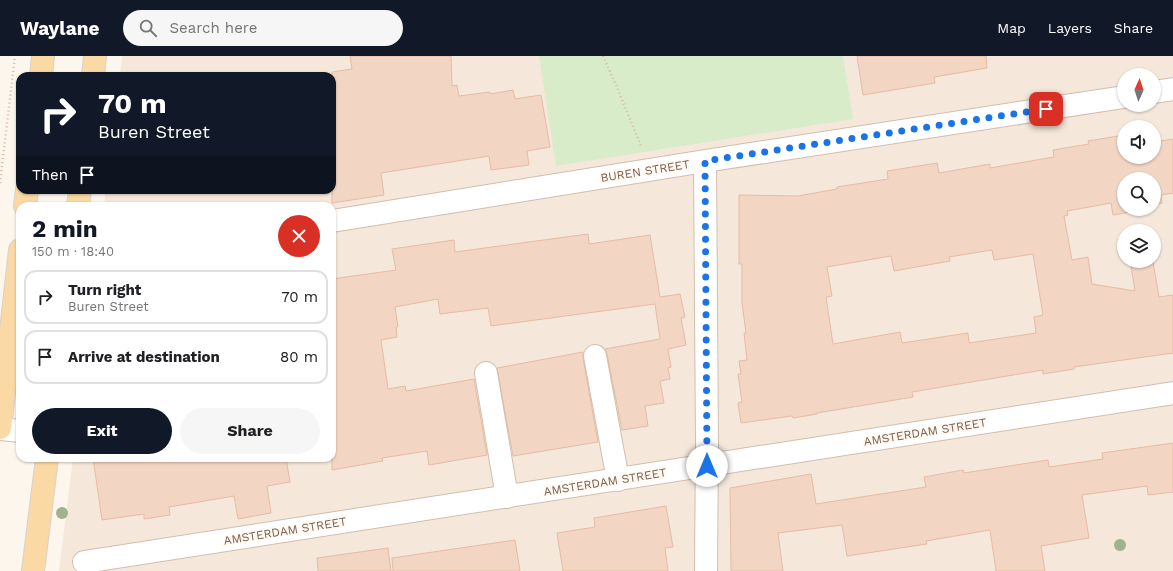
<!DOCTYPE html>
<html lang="en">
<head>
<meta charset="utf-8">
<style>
	:root { --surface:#fff; --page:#f6f6f6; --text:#202124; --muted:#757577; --line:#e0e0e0; --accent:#111827 }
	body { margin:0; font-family:"Work Sans",sans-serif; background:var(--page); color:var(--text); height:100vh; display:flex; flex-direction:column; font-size:15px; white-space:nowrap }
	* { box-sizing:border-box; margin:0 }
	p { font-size:13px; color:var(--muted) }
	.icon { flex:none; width:22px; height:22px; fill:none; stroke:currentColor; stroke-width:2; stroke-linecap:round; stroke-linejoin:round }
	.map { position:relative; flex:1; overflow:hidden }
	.panel { position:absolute; left:16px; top:146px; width:320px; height:260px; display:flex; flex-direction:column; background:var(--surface); border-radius:12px; box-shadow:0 1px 3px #0004 }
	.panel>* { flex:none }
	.guide { position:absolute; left:16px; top:16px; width:320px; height:122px; border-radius:12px; box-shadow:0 1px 3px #0004; background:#111827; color:#fff; overflow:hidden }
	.needle { width:26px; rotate:3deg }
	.controls { position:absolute; left:1117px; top:12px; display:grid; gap:8px }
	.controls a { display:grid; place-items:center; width:44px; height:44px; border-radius:50%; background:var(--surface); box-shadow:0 1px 3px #0004; font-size:20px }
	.pin { position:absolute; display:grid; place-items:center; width:34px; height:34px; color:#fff; margin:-17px; border-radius:8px; box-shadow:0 2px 6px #0006 }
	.me { position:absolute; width:44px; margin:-22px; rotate:0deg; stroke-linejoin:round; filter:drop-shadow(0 0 3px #0008) }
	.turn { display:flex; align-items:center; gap:14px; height:84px; padding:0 16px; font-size:18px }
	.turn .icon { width:52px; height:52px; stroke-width:2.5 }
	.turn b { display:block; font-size:28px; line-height:34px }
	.then { display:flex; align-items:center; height:38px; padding:0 16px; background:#0003; gap:8px; font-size:15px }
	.round { display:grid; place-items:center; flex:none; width:42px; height:42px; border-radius:21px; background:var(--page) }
	.overview { display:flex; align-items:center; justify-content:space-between; height:68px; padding:0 16px }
	h1 { font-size:24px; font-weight:700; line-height:30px; color:var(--accent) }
	.button { display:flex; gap:8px; margin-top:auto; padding:8px 16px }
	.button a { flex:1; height:46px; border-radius:24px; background:var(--accent); color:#fff; font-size:16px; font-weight:700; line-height:46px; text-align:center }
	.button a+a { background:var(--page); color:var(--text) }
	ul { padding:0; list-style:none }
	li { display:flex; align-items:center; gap:12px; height:54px; margin:0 8px 6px; padding:0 8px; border:2px solid var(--line); border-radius:12px }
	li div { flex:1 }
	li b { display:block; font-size:15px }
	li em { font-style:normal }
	header { display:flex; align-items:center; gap:24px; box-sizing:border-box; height:56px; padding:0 20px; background:var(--accent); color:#fff }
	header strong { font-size:19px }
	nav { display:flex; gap:22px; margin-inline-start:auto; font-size:14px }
	.search { width:280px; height:36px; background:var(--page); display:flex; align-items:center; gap:10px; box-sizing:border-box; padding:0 14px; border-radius:22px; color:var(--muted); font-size:15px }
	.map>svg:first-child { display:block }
	.residential { fill:#f5e8da; fill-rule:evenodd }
	.green { fill:#d8ecc9 }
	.building { fill:#f3d5c3; stroke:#e6bba3; fill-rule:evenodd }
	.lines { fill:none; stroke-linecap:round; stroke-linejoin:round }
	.minor-casing { stroke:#d1beb0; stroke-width:24 }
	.major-casing { stroke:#dad1cd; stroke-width:24 }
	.path { stroke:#d9b8a5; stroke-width:2.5; stroke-dasharray:1 3; stroke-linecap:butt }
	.minor { stroke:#fff; stroke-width:22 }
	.major { stroke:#fbd9a5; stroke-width:22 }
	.tree { fill:#a0b28e }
	.route { stroke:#1a73e8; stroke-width:7; stroke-dasharray:0 12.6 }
	.labels { text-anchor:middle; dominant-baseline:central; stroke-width:4; stroke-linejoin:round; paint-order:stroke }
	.street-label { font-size:12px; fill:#7a5c4d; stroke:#fffaf3 }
</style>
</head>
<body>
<header>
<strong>Waylane</strong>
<div class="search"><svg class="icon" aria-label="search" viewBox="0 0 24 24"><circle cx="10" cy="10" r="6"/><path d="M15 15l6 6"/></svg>Search here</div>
<nav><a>Map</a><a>Layers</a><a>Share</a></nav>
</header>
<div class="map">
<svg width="1173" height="515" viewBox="0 0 1173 515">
	<rect width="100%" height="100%" fill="#fdf6ec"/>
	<path class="residential" d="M122,0H1173V515H59L73,402H332V150H104L106,134H332V20H120ZM1124,19H1154V49H1124ZM1124,71H1154V101H1124ZM1124,123H1154V153H1124ZM1124,175H1154V205H1124Z"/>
	<path class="green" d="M539,0H843L853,63L556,110Z"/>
	<path class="building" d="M350,0H451L452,30L457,29L459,40L490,36V38L513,34L515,43L541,39L550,91L527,95L529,109L491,114L489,100L381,117L384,139L332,147V16L352,13Z
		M857,0H986L987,12L934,21L935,27L863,39Z
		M1124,79V101H1154V86L1173,83V137L1161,139L1162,147L1154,148V123H1124V153H1148L1113,159L1111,147L1067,155L1068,159L1064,160L1072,204L1088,201L1092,228L1135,235L1131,210L1153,206L1159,241L1173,239V297L1074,311V313L1043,318V314L912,336L913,341L817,357V358L793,362L792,360L741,367L738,347L742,346L738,318H741L739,305L747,304L744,277H746L742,247V208H739V139L798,140L837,133V131L888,123L887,115L937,107L939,117L990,108V112L1054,101L1053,94L1089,88L1088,85ZM992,194L994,204L1033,198L1043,259L1034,261L1036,277L969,287L968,277L902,287L900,276L833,288L826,241L832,240L827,211L891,200L894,215L950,205L949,201Z
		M588,178L589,188L650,179L660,241L680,238L685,261L681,262L686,289L668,293L671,311L668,312L670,323L660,325L664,347L645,350L648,370L622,374L607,298L605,293L660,283L655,248L491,270L488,252L440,258L438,243L395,251L398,271H396L397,281L381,284L388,333L405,330L406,335L474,323L487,399L429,409L427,395L382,402L383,405L332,414V223L396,214L392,193L454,184L455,196Z
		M583,296V302L598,386L513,400L497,312Z
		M1173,387V436L1148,439L1147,430L1082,439L1089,482L1041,490L1045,515H996L990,474L926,485L927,488L847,500L842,469L778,477L783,515H731L730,432L811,418L816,448L926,431L924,421L963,414L964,417L1048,404L1049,411L1103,403L1102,397Z
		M93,402H286L290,426L267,430L271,457L238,463L234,440L169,451L170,459L144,463V458L102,464Z
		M666,450L673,491L665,492L668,515H563L557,477L595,471L594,462Z
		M515,484L520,515H393L392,502Z
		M388,492L391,515H318L317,502Z"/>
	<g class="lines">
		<defs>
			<path id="minor" d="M1154,36L1173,33
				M705,105L707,388L706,515
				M332,165L705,105L1124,41
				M595,300L618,424
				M486,317L507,441
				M0,373L20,375
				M84,506L1173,337"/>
			<path id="major" d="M41,20L43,0
				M93,20L95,0
				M25,150L27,134
				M78,150L80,134
				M0,372L20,194
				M33,515L47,402"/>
		</defs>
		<use href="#minor" class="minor-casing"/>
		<use href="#major" class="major-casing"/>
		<path class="path" d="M603,0L616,29L641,90
			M0,127L15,0"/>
		<use href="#minor" class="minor"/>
		<use href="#major" class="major"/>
	</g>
	<g class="tree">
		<circle cx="62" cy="457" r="6"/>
		<circle cx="1120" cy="489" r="6"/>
	</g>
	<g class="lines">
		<path class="route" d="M707,410L705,105L1046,53"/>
	</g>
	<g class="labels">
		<g class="street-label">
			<text transform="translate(645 115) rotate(-9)">BUREN STREET</text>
			<text transform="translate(925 376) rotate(-9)">AMSTERDAM STREET</text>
			<text transform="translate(605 426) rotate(-9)">AMSTERDAM STREET</text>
			<text transform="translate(285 475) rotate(-9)">AMSTERDAM STREET</text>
		</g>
	</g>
</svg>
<div class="controls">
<a><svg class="needle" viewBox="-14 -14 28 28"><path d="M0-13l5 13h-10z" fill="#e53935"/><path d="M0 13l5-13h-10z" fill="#757577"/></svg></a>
<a><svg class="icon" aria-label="sound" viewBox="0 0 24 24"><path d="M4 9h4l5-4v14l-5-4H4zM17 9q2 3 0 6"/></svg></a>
<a><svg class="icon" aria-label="search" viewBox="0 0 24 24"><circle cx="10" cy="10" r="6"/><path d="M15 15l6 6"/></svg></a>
<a><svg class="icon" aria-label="layers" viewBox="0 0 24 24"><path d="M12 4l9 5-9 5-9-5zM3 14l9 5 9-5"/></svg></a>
</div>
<div class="pin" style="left:1046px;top:53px;background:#d93025"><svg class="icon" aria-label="arrive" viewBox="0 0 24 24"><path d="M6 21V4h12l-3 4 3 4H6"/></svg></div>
<svg class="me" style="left:707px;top:410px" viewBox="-20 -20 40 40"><circle r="19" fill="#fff"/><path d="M0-13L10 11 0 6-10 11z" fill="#1a73e8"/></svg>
<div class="guide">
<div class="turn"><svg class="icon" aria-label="right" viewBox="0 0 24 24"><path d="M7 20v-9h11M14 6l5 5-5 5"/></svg><div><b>70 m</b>Buren Street</div></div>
<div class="then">Then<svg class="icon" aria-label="arrive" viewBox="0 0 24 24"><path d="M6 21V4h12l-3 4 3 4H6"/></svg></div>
</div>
<section class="panel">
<div class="overview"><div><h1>2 min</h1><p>150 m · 18:40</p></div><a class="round" style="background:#d93025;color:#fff"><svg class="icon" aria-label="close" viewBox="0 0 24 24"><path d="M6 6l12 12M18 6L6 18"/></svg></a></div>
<ul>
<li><svg class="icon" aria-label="right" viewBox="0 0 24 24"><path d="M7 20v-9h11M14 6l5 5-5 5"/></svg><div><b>Turn right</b><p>Buren Street</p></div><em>70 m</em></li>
<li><svg class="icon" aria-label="arrive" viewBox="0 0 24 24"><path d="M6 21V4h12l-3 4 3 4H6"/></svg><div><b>Arrive at destination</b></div><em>80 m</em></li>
</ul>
<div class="button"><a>Exit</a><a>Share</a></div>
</section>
</div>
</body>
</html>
